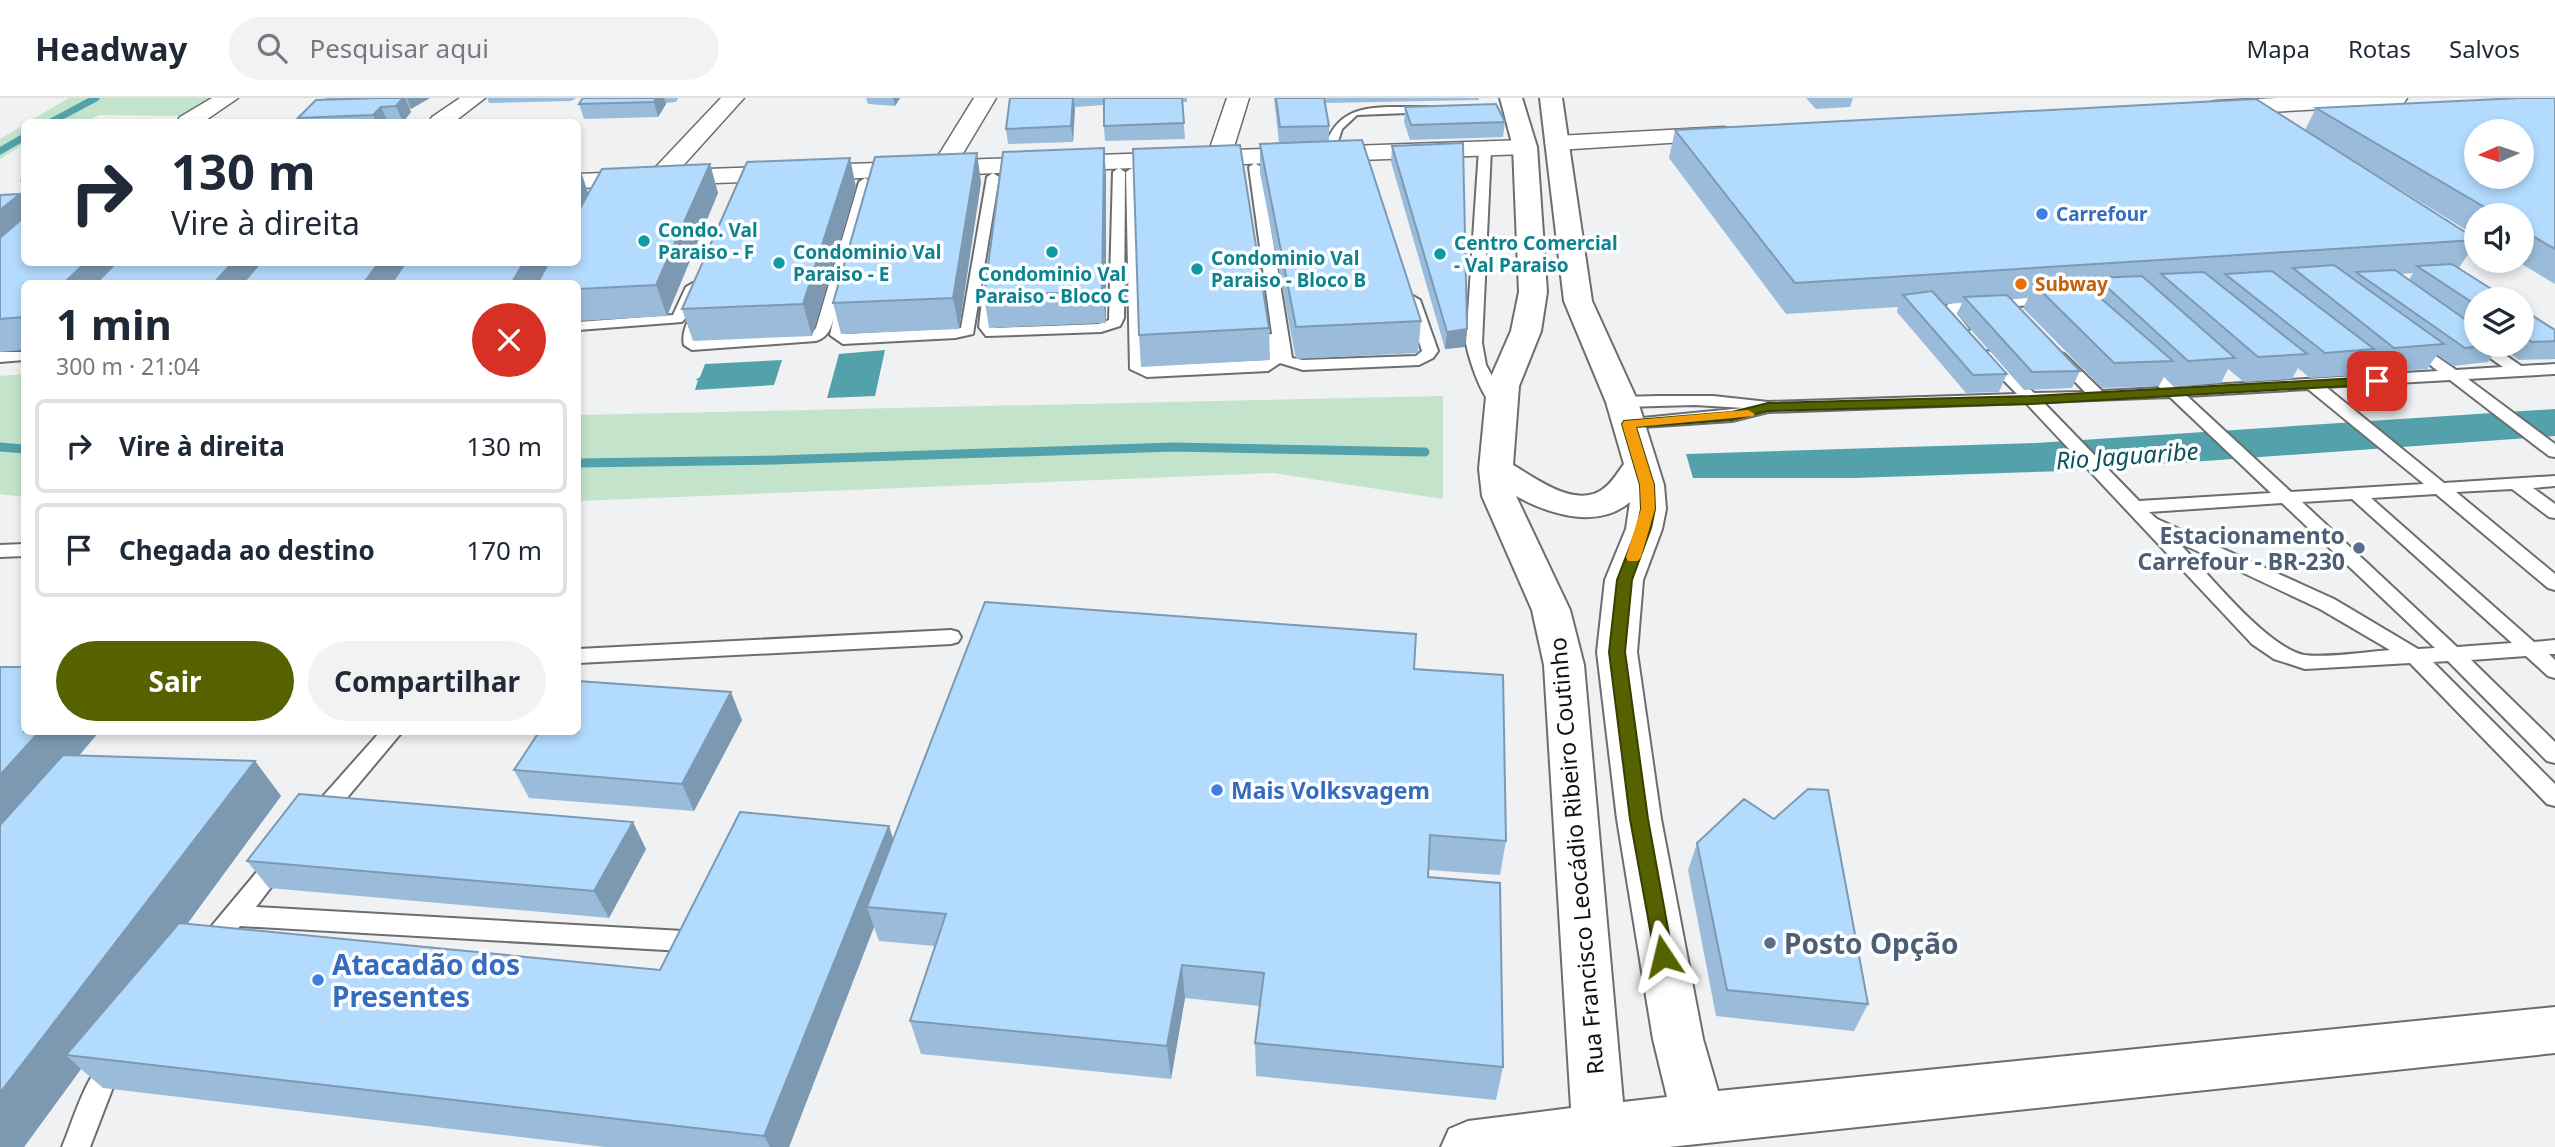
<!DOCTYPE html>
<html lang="pt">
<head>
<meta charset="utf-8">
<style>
	:root { --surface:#fff; --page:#f2f2f3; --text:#1f2937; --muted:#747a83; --line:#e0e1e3; --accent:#566100 }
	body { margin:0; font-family:"Noto Sans",sans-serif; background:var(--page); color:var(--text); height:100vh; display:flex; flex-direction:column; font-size:26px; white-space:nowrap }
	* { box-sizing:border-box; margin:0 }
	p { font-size:23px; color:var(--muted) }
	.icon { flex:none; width:38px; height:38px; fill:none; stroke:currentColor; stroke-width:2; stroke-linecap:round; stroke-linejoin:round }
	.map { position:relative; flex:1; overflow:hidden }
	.sheet { position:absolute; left:21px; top:182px; width:560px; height:455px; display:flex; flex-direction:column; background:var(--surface); border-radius:10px; box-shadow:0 4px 10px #0003 }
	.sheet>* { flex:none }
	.hud { position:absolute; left:21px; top:21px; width:560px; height:147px; border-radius:10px; box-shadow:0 4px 10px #0003; background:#fff; color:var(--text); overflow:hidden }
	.needle { width:46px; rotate:267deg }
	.fabs { position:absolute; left:2464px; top:21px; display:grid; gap:14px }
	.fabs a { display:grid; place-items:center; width:70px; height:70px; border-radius:50%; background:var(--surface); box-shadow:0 4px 10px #0003; font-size:35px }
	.pin { position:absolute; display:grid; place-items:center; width:60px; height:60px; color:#fff; margin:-30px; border-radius:14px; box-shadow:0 4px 10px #0006 }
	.me { position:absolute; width:77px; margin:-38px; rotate:350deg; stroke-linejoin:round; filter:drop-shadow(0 0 5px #0008) }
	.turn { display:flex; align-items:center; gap:24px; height:147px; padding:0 35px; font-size:32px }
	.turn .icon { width:91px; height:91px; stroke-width:2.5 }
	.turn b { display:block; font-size:49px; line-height:60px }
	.round { display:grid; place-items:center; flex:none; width:74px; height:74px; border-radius:37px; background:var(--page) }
	.headline { display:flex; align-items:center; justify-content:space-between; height:119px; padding:0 35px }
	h1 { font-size:42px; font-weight:700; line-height:52px }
	.cta { display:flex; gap:14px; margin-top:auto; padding:14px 35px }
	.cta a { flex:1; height:80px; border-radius:42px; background:var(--accent); color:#fff; font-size:28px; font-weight:700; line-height:80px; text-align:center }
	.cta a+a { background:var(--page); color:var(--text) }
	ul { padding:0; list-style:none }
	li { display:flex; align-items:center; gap:21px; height:94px; margin:0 14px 10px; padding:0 21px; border:4px solid var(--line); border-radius:10px }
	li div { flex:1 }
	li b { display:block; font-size:26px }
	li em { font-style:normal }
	header { display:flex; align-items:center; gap:42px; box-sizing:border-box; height:98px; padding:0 35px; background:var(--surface); border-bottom:2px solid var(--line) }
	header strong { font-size:33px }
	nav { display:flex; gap:38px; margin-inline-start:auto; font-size:24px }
	.search { width:490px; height:63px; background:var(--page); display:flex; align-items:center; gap:18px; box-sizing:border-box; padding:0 24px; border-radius:38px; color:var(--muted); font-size:26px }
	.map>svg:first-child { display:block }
	.green { fill:#c3e4ca }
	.water { fill:#53a2ab }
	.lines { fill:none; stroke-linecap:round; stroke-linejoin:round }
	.stream-far1 { stroke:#53a2ab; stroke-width:7 }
	.stream { stroke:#53a2ab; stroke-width:9 }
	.lane-casing { stroke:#6c6d6f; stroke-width:4 }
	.street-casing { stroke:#6c6d6f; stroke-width:3 }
	.secondary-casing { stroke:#6c6d6f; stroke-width:4 }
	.lane { fill:#fff; fill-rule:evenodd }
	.street { fill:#fff; fill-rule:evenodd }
	.secondary { fill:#fff; fill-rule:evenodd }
	.wall { fill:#9abcda; fill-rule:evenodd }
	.shaded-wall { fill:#7d99b1 }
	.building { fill:#b3dbfd; stroke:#7d99b1; stroke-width:2; fill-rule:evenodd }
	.route { fill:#566100; stroke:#383f00; stroke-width:2 }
	.slow { fill:#f59e0b }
	.shop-dot { fill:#3f7fe0; stroke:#fdfeff; stroke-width:2.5 }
	.culture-dot { fill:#0f9aa8; stroke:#fdfeff; stroke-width:2.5 }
	.food-dot { fill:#e8710a; stroke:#fdfeff; stroke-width:2.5 }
	.service-dot { fill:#5c6f8a; stroke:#fdfeff; stroke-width:2.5 }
	.labels { text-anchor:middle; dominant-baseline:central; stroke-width:7; stroke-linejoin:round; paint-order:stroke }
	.far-shop-label { font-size:19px; font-weight:bold; fill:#366cbe; stroke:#fdfeff; text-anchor:start }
	.far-culture-label { font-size:19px; font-weight:bold; fill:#0d838f; stroke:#fdfeff; text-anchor:start }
	.far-food-label { font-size:19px; font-weight:bold; fill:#c56008; stroke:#fdfeff; text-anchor:start }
	.service-label { font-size:23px; font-weight:bold; fill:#4e5e75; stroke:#fdfeff; text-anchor:end }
	.shop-label { font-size:23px; font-weight:bold; fill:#366cbe; stroke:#fdfeff; text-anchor:start }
	.street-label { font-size:23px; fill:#101011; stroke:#fdfeff }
	.water-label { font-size:24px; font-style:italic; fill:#0b5259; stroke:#fdfeff }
	.near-service-label { font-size:28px; font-weight:bold; fill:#4e5e75; stroke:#fdfeff; text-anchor:start }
	.near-shop-label { font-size:28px; font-weight:bold; fill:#366cbe; stroke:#fdfeff; text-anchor:start }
</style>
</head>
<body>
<header>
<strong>Headway</strong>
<div class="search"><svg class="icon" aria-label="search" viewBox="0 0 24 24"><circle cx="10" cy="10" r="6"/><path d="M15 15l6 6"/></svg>Pesquisar aqui</div>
<nav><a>Mapa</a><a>Rotas</a><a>Salvos</a></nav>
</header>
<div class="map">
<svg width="2555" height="1049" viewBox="0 0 2555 1049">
	<rect width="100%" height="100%" fill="#eff1f3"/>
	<path class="green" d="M69,0H227L198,18L99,17L86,24H28Z
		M24,27V46L0,61V41Z
		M24,276V399L0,396V278Z
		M1443,298V401L1273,375L578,403V317Z"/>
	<path class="water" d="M885,252L875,298L827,300L839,256Z
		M782,262L774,287L695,292L698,282H695L700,279L705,266Z
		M2555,311V338L2066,373L1854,380H1693L1686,356L2036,345Z"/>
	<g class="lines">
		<path class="stream-far1" d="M51,24L96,0
			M0,53L24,39"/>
		<path class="stream" d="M0,349L24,351
			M578,365L775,362L1174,349L1425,354"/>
		<defs>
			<path id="lane" d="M1429,9L1435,12L1433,14L1357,17L1342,31L1333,59L1323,56C1336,0 1379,10 1429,9Z
				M1485,47L1491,51L1482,245L1486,267L1507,306L1499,311C1483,307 1469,261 1466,245L1479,51Z
				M1255,65L1261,69L1292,260L1303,262L1416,258L1422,253L1406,202L1413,198L1420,202L1438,253L1433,260L1419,267L1303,272L1280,265L1268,273L1147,279L1130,271L1126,74L1132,70L1138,74L1146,268L1266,262L1263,240L1265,237L1272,236L1249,69Z
				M1119,70L1125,74L1124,220L1120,228L1101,234L986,238L979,229L983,193L990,189L997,193L995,230L1099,226L1109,222L1113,74Z
				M993,75L999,79L973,236L955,240L843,246L830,237L836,210C833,223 831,239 816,243L692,252L684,247C681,236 689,214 700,210L707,214L698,242L812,235L816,230L859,84L865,80L871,84L838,204L845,200L852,204L845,236L961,230L987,79Z
				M693,185L700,189L689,216L682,224L578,232V224L673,217L686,189Z
				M2051,198L2058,202L2056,205L1958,213L1957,216L1969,231L1962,235L1957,234L1942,216L1948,206L1953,205Z
				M2413,242L2456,272L2503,269L2476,250L2473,247L2476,244V247H2491L2521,268L2555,266V276L2468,281L2555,346V359L2549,358L2450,282L2326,289L2444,385L2555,378V388L2533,390L2555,406V420L2549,419L2512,391L2456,394L2555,476V492L2548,490L2436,396L2371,400L2534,544L2555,542V556H2549L2555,562V580L2548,578L2526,558L2471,562L2555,644V665L2547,663L2448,563L2433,564L2555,686V708L2547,706L2410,565L2305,571L2274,561L2252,546L2026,305L1768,314L1732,323L1628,330L1620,325L1622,322L1744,310L1695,307L1622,309L1614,304L1622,299L1658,298H1713L1768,304L2017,296L1980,258L1988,253L1993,255L2034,295L2085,294L2051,259L2059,254L2064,256L2102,293L2160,290L2136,266L2144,261L2149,263L2178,289L2438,273L2408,250L2405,247L2408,244ZM2308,291L2424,386L2291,394L2187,298ZM2170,299L2271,395L2139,403L2043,304ZM2352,401L2512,545L2457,549L2302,404ZM2282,405L2435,550L2418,551L2334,501L2157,421L2149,414ZM2178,444L2320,511L2390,552C2367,554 2326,560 2304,557C2266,549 2206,473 2178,444Z
				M0,254H24V262L0,264Z
				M24,446V458L0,459V447Z
				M951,532L958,534L961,539L958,544L951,546L578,565V551Z
				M380,634H402L325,726L317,729L309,726L306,720L309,714Z
				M279,755L287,757L290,764L256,809L683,833L691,836L695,843L691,850L683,853L240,828C229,842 220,863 200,856L197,849L200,842L271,757Z
				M114,956L123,960L127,968L113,989L90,1049H62C73,1024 88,966 114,956Z"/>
			<path id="street" d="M212,0H238L203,24H177L180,19Z
				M460,0H485L454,24H429L432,19Z
				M721,0H744L679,72L935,63L974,0H996L959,62L1209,53L1227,0H1249L1233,52L1525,42L1533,44L1537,49L1533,54L1525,56L578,90V76L652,73Z
				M2277,0H2407L2404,5L2396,7L2216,17L2208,15L2205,10L2208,5L2216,3Z
				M1724,29L1732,31L1735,36L1732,41L1557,52L1549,50L1545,45L1549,40L1557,38Z"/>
			<path id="secondary" d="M1500,0H1522L1537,49L1547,194L1541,233L1519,288L1513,367C1537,381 1576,411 1603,391C1612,385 1618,374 1624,366L1606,304L1564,203L1540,0H1562L1592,203L1638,304L1664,387L1666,411L1662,431L1643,482L1637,554L1661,721L1703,941L1718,993L2555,909V955L1669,1049H1441L1449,1031L1468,1023L1571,1010L1544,567L1532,512L1482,398L1479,371L1487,288L1511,233L1519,194L1513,49ZM1516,398C1549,416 1597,432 1630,404L1626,431L1605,482L1597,554L1617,721L1653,941L1667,999L1623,1004L1584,567L1570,512Z"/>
		</defs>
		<use href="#lane" class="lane-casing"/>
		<use href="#street" class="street-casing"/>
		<use href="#secondary" class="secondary-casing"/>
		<use href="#lane" class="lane"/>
		<use href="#street" class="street"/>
		<use href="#secondary" class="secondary"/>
	</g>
	<path class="wall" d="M325,0H430L409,11L411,14L403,24H300L298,20L326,2Z
		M487,0H576L571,3L489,5Z
		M583,0H678L676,4L666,5V6L658,19L584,21L579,6Z
		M866,0H900L895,8L868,6Z
		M1010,0H1187V4H1182L1185,41L1105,43L1104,28V7L1075,9L1073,44L1008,46L1006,31Z
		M1274,0H1479V2L1325,5L1329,28V43L1421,223L1418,255L1296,261L1260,75V46L1279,45Z
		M1806,0H1853L1850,9L1816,11Z
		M2555,0V186L2517,163H2522V117H2476V138L2349,60L2476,141V144L2459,170L2476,201V247H2522V211L2555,232V261L2519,262L2499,248L2488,264L2453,268L2437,257L2427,271L2378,275L2366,265L2358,277L2310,280L2298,270L2292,281L2244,284L2228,271L2221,285L2174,289L2164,279L2159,288L2102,290L2023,210L2028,200L2011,201L2080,273L2072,290L2024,292L1957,216L1962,205L1943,206L2007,276L1999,294L1966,295L1897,214L1898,209L1786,216L1669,60L1675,32H2305L2316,10ZM2413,175L2409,182L2400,176Z
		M1405,9L1505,24L1503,39L1410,42L1404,24Z
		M1392,48L1465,249L1445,251L1391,64Z
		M1104,50L1106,79V225L989,230L984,198Z
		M710,66L718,95L667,218L578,223V186H24V252L0,254V97L24,164H578L580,71L588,95Z
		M981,84L959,231L841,236L833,205Z
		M856,89L812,238L693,243L682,211Z
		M1269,230L1270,262L1141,269L1139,237Z
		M0,569L99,634L78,658L255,663L281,698L187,826L660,872L889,728L893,742L1414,571L1506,743L1500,777L1429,772L1428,779L1503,969L1496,1002L1256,978L1255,945L1260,908L1185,900L1171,981L921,956L910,923L935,848L879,843L874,829L789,1049H605L103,990L81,971L24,1049H0Z
		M742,622L694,713L529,700L514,672Z
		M1697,745L1868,906L1854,933L1716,918L1688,772Z
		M646,751L609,820L269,790L247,763Z"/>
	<path class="shaded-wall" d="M403,0H405L411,14L403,24L396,8Z
		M407,0H430L411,11Z
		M656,0H664L666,6L658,19L654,4Z
		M893,0H900L895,8Z
		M1073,0L1075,11L1073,44L1071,28Z
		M381,9L388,24H376L373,17Z
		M1104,50L1106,79V225L1102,193Z
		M977,55L981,84L959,231L953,200Z
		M850,60L856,89L812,238L803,206Z
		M710,66L718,95L667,218L656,187Z
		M580,71L590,101L578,123V75Z
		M20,82H24V90Z
		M20,96L24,103V139L0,160V112Z
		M86,164H137L116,186H63Z
		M233,164H277L259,186H213Z
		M379,164H416L401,186H363Z
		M524,164H554L542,186H511Z
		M1467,231L1465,249L1445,251L1447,234Z
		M731,594L742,622L694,713L682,686Z
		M39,634H99L0,751V677Z
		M255,663L281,698L89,960L66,957L81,971L24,1049H0V995Z
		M633,724L646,751L609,820L594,793Z
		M889,728L900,763L867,809L874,829L789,1049H770L764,1038Z
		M1182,867L1185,900L1171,981L1167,948Z"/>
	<path class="building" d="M379,0H403L396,8L381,9L373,17L298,20L316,2Z
		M583,0H656L654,4L579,6Z
		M1010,0H1073L1071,28L1006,31Z
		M1104,0H1182L1184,25L1104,28Z
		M1276,0H1324L1329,28L1280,29Z
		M2519,0H2555V151L2522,132V117H2498L2316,10ZM2476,33H2522V79H2476Z
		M2256,1L2476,141V142L1795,185L1675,32Z
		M1496,6L1505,24L1411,27L1405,9Z
		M1362,42L1421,223L1296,229L1260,46Z
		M1463,45L1467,231L1447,234L1392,48Z
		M1240,47L1269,230L1139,237L1133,51Z
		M1104,50L1102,193L984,198L1003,54Z
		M977,55L953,200L833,205L875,59Z
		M850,60L803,206L682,211L747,64Z
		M710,66L656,187L578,191V186H537L549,164H578V114L602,71Z
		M20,96L0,112V97Z
		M24,119V164H86L63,186H24V219L0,221V140Z
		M117,164H233L213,186H95Z
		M261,164H379L363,186H242Z
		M406,164H524L511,186H391Z
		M2452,166L2507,201H2476V207L2417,168Z
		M2334,167L2444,246L2394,250L2293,170Z
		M2395,172L2476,229V247H2493L2465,250L2356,174Z
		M2272,173L2374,251L2325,255L2225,176Z
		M2204,174L2307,256L2258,259L2161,176Z
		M2142,178L2235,260L2188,263L2097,180Z
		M2081,183L2173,263L2114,265L2034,186Z
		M1932,193L2007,276L1973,277L1903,197Z
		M2007,197L2080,273L2032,274L1964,199Z
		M2522,211L2555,232V243L2532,244L2522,238Z
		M985,504L1416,536L1414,571L1503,577L1506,743L1430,737L1428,779L1500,785L1503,969L1255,945L1264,875L1182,867L1167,948L910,923L946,816L867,809Z
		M0,569H24V634H39L0,677Z
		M578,583L731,594L682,686L514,672L539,634H578Z
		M63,657L255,663L0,995V727Z
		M1808,691L1828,692L1868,906L1727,892L1697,745L1744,701L1774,721Z
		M299,696L633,724L594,793L247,763Z
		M740,714L889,728L764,1038L66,957L179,825L660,872Z"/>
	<path class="route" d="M2377,279L2382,281V286L2030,306L1768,313L1732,322L1636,329L1654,387L1655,411L1651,430L1632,482L1625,554L1648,721L1673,858L1670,864L1663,867L1656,864L1630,721L1609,554L1617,482L1637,430L1641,411L1640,387L1622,326L1624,323L1732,314L1768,305L2030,298Z"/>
	<path class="slow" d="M1748,312L1755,316L1753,318L1636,329L1654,387L1655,411L1641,459L1638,463H1628L1626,459L1641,411L1640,387L1622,326L1624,323Z"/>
	<g class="shop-dot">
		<circle cx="2042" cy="116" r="7"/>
		<circle cx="1217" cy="692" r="7"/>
		<circle cx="318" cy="882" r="7"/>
	</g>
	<g class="culture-dot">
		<circle cx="644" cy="143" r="7"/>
		<circle cx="1052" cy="154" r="7"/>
		<circle cx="1440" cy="156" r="7"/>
		<circle cx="779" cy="165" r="7"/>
		<circle cx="1197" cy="171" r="7"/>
	</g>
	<circle class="food-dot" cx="2021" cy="186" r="7"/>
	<g class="service-dot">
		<circle cx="2359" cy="450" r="7"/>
		<circle cx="1770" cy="845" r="7"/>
	</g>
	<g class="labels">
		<g class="far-shop-label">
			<text x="2056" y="116">Carrefour</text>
		</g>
		<g class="far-culture-label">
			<text x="658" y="132">Condo. Val<tspan x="658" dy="22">Paraiso - F</tspan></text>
			<text x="1454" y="145">Centro Comercial<tspan x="1454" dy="22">- Val Paraiso</tspan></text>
			<text x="793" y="154">Condominio Val<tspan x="793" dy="22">Paraiso - E</tspan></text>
			<text x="1211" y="160">Condominio Val<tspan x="1211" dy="22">Paraiso - Bloco B</tspan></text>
			<text x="1052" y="176" text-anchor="middle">Condominio Val<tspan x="1052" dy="22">Paraiso - Bloco C</tspan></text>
		</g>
		<g class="far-food-label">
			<text x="2035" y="186">Subway</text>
		</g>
		<g class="service-label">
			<text x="2345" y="437">Estacionamento<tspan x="2345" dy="26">Carrefour - BR-230</tspan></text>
		</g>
		<g class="shop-label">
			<text x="1231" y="692">Mais Volksvagem</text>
		</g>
		<g class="street-label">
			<text transform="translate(1576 758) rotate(-95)">Rua Francisco Leocádio Ribeiro Coutinho</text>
		</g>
		<g class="water-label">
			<text transform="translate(2127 357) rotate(-4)">Rio Jaguaribe</text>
		</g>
		<g class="near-service-label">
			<text x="1784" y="845">Posto Opção</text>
		</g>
		<g class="near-shop-label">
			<text x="332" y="866">Atacadão dos<tspan x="332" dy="32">Presentes</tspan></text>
		</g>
	</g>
</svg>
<div class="fabs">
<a><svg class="needle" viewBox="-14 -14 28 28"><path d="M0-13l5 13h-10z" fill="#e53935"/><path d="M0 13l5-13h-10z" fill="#747a83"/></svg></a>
<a><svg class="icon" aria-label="sound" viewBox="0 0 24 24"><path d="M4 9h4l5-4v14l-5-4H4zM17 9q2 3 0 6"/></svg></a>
<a><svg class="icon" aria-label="layers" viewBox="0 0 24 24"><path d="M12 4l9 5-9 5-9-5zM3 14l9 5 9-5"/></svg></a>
</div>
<div class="pin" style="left:2377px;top:283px;background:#d93025"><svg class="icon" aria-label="arrive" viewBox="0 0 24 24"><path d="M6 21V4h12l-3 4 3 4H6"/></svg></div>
<svg class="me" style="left:1663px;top:858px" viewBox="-20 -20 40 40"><path d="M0-17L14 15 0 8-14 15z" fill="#566100" stroke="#fff" stroke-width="4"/></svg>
<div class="hud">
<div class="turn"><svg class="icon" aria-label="right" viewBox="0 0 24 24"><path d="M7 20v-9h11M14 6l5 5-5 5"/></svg><div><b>130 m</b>Vire à direita</div></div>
</div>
<section class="sheet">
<div class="headline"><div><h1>1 min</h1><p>300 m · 21:04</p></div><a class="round" style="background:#d93025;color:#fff"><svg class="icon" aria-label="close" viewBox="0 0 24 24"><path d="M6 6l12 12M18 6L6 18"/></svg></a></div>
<ul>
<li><svg class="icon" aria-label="right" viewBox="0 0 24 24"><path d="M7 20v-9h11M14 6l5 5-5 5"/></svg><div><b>Vire à direita</b></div><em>130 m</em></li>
<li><svg class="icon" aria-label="arrive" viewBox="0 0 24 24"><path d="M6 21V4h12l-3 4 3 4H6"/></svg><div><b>Chegada ao destino</b></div><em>170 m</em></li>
</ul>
<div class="cta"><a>Sair</a><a>Compartilhar</a></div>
</section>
</div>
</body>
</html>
